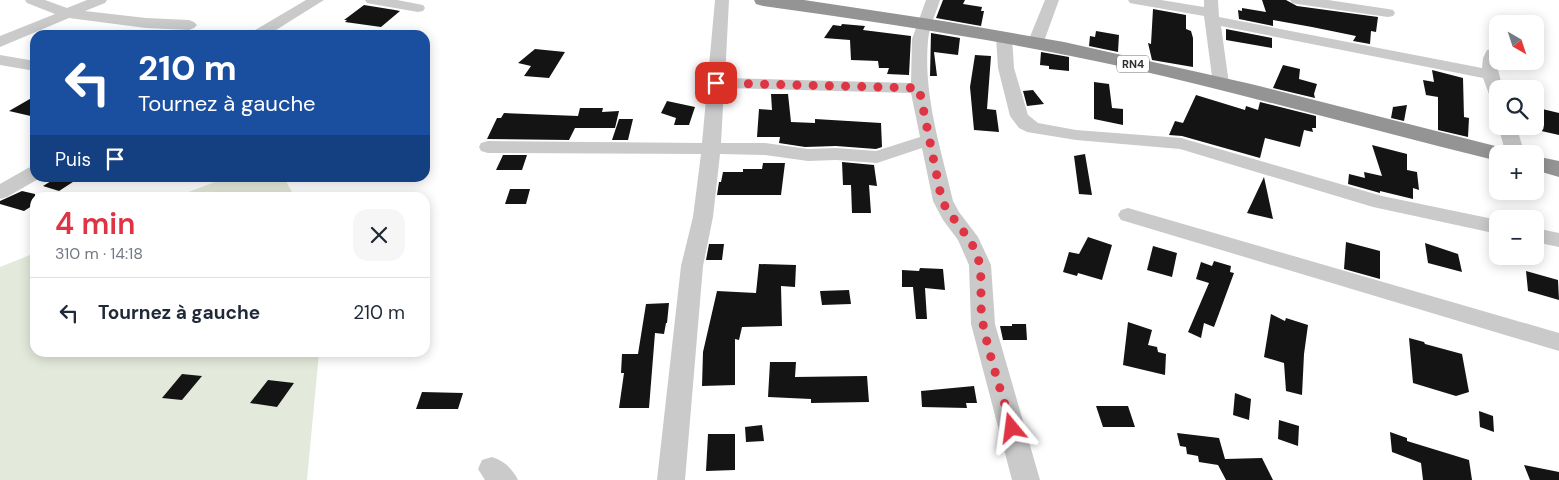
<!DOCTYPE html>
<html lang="fr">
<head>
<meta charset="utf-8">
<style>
	:root { --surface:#fff; --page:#f6f6f7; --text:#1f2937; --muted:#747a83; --line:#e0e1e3; --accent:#df3444 }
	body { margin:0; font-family:"DM Sans",sans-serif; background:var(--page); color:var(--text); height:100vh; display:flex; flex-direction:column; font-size:19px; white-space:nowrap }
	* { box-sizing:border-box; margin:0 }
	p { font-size:16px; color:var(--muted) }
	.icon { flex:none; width:28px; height:28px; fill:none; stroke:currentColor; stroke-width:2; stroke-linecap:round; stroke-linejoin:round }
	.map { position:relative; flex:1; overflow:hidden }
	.side { position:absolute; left:30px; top:192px; width:400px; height:165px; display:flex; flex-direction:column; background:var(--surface); border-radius:15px; box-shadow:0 2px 12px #0003 }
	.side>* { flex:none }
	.guide { position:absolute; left:30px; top:30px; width:400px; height:152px; border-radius:15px; box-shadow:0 2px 12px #0003; background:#1a4fa0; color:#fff; overflow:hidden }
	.needle { width:32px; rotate:141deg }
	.buttons { position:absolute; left:1489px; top:15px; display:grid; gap:10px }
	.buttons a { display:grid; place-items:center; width:55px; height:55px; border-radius:10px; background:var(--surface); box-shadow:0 2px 12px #0003; font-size:25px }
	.pin { position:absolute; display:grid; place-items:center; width:42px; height:42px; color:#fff; margin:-21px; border-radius:10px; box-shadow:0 2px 8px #0006 }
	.me { position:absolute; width:55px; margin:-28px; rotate:344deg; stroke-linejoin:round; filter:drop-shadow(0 0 4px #0008) }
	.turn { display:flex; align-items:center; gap:18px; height:105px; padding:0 25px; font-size:22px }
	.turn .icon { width:65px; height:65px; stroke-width:2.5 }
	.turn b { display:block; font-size:35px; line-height:42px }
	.then { display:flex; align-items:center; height:48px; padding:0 25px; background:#0003; gap:10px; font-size:19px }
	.round { display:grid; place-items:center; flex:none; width:52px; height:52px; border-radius:15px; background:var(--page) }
	.overview { display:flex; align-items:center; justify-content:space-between; height:85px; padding:0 25px }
	h1 { font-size:30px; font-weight:600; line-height:38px; color:var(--accent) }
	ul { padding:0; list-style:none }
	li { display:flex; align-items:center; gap:15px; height:70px; padding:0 25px; border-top:1px solid var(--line) }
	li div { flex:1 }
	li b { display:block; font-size:19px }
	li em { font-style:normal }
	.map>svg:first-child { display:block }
	.green { fill:#e3eadb }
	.building { fill:#141414 }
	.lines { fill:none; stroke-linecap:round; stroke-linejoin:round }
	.minor { fill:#cacaca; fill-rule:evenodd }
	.highway { fill:#949494; fill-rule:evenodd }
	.route { stroke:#df3444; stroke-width:9; stroke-dasharray:0 16.2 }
	.labels { text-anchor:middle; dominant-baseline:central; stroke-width:5; stroke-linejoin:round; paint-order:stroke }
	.shield { fill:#fff; stroke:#6c6c6c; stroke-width:1 }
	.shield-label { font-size:11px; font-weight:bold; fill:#2d2d2d }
</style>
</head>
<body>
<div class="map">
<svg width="1559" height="480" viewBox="0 0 1559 480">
	<rect width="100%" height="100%" fill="#fff"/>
	<path class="green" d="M226,178H284L295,197H175Z
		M35,253V352L319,353L307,480H0V267Z"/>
	<path class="building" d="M943,0H965L963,4L982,7L981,11H984L981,26L936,18Z
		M1262,0H1286L1297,6L1378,17L1376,32L1371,31L1370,44L1353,41L1356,36L1312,27L1273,20V26L1239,19L1238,10L1242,11V8L1266,12Z
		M364,5L395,10L400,11L381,27L345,22L347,20H344Z
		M1153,9L1186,15V29L1191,31L1193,38V67L1152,60L1148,43L1151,44Z
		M842,24L865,26L863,30L911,36L909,75L887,74L889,68H879L878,61L851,60L850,40L824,38L833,25L841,26Z
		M1226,29L1272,38V48L1226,40Z
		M1096,31L1119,35L1118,52L1089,46L1090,36L1095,37Z
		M931,33L960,38L958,55L934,52L937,76H930Z
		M535,49L565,52L549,78L524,76L531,66L518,63Z
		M1041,52L1069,57V71L1049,69V66L1040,65Z
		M975,55L991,56L987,109L996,110L999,132L974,130L970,87Z
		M1283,65L1300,69L1299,79L1317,84L1314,94L1315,98L1273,88Z
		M1432,70L1463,78L1464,117L1469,118L1468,137L1438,130V97L1426,95L1423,80L1434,82Z
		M1094,82L1109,84L1112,108L1123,109V125L1094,119Z
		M1033,90L1044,104L1027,106L1023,91Z
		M771,94H788L791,122L815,123V119L881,123L882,147L876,149L836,146L805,147L779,143L780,137H757L759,109L772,110Z
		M1196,95L1245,110L1246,106L1258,110L1260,102L1316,116V128H1312L1313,132L1304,130L1300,147L1265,138L1260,158L1182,136L1169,135L1175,121L1183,123Z
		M35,96V117L9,111Z
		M667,101L695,107L689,125H674L676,118L661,113Z
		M1407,105L1404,121L1391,118L1393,107Z
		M580,108H603L602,112L619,111L615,128H575L569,140L487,139L497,118H501L504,113L578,116Z
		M1538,108L1559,113V135L1537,130Z
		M619,119H633L628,140H612Z
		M1372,145L1407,154V170L1417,172L1419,190L1413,188V199L1380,191V193L1348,184L1349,174L1365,178L1364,172L1382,176Z
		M1085,154L1092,195L1079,194L1074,156Z
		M503,155H527L522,170H496Z
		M842,162L874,165L877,186L869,185L871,213H852L851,185H843Z
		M763,163H785L781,195H717L719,182H721L723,172H743V169H762Z
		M1264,177L1273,219L1247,213Z
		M56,178H79L59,191L43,186Z
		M510,189H530L526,204H505Z
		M22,191L35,194V204L24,211L0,204V201Z
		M1088,237L1112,245L1102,280L1078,273L1077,276L1063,272L1069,252L1079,254Z
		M1346,242L1380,251V279L1344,269Z
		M1425,243L1458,254L1462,272L1428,263Z
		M709,244H724L722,260H706Z
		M1153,246L1177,253L1172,277L1147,270Z
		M1214,261L1231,266L1230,272L1234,273L1214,327L1204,323L1201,338L1188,332L1209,283L1196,279L1201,262L1212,266Z
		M759,264L796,265L795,287L781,286L782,326L742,327L739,340L735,339V385L702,386L703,352L717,291L756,293Z
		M920,268L943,269L945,290L925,288L927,319H916L913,287H902V270L919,271Z
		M1526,271L1558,280L1559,300L1528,291Z
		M849,290L851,304L822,305L820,291Z
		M669,303L667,323H666L664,334L655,333L649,408H619L624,373H621L622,354H638L646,304Z
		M1271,314L1285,321L1286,318L1308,325L1304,354L1302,395L1286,391L1284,363L1264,357Z
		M1128,322L1152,330L1148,345L1157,347L1158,352L1166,354L1165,375L1123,365Z
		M1012,324H1026L1027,340H1003L1000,326H1012Z
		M1409,338L1424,342L1425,344L1462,354L1469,392L1456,396L1413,383Z
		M770,362H796L795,377L867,376L869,402L811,403V399L768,397Z
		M182,374L202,376L182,400L162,398Z
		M268,380L294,383L277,407L250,403Z
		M974,386L977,403H966L967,408L922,407L921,391Z
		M422,392L463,393L458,409H416Z
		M1235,393L1251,399L1249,420L1233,415Z
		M1096,406H1128L1135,427H1103Z
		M1479,411L1493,416L1494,432L1480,427Z
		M1279,420L1299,426L1298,446L1278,439Z
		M762,425L764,441L746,442L745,427Z
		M1390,432L1407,438V441L1469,460L1472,480H1423L1421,463L1392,452Z
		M1177,433L1219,438L1225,459L1262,458L1273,480H1226L1218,465L1199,462L1198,456L1187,454L1186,447L1180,446Z
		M708,434H735V470L706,471Z
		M1524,465L1559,472V480H1530Z"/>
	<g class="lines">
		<path class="minor" d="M25,0H45L67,8L87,0H107L105,3L85,11L146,18L189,20L194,22L197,25L194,28L189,30L146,28L69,18L0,47V36L55,14L27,3Z
			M306,0H324L268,35H249L252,32Z
			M365,0H397L423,5L425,8L423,11L418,12L372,4L367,3Z
			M715,0H729L725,78L911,83L912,39L926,0H940C936,13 929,27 928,41C923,95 941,149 953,201L959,212L978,237L991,265L995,324L1040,480H1012L971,324L969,265L958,240L943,220L933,201L922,148L877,163L836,160L808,161L765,155L720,154L713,217L703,266L685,480H657L681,266L693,217L701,154L488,153L481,151L479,147L481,143L488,141L702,143ZM724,88L911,93L920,137L876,151L836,148L808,149L765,143H721Z
			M1045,0H1059L1043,44L1041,47H1029L1027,44Z
			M1128,0H1161L1204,7V0H1218L1219,17L1482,68L1483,58L1487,50L1498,49V70L1503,89H1498V103L1492,102L1483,78L1221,26L1229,84L1227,88H1215L1213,84L1204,16L1135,4L1130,3Z
			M1290,0H1328L1388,9L1393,10L1395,13L1393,16L1388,17L1297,4L1292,3Z
			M1004,32L1010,34L1012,37L1014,68L1028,115L1038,123L1076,130L1181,138L1382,196L1498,220V234L1373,207L1180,149L1076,140L1027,132L1019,128L1010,116L998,68L996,37L998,34Z
			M0,55L35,61V71L0,65Z
			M1498,126H1516L1525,154H1506Z
			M35,166V178H40L7,197L0,199V184L28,168Z
			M1128,208L1559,333V351L1121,220L1118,215L1121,210Z
			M1535,228L1559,233V247L1535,242Z
			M492,457C504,461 512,468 518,480H485L478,469L482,460Z"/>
		<path class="highway" d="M754,0H804L943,21L1064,42L1251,84L1507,149L1510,154H1498V161C1374,131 1252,96 1128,68C1007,41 885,23 763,6L756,4Z
			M1535,156L1559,161V177L1535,170Z"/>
	</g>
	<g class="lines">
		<path class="route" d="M716,83L919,88L942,201C952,219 967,233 976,252C985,274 978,301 983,324C990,359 1002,394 1012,428"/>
	</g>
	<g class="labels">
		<rect class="shield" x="1117" y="55.5" width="32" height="17" rx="4"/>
		<g class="shield-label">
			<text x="1133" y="64">RN4</text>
		</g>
	</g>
</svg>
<div class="buttons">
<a><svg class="needle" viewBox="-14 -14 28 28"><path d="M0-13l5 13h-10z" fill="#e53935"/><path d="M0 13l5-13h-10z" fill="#747a83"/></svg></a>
<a><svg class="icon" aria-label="search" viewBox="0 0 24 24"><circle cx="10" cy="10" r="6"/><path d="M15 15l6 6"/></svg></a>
<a>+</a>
<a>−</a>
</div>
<div class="pin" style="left:716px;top:83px;background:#d93025"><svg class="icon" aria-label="arrive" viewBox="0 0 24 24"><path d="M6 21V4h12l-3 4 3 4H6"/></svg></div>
<svg class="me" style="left:1012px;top:428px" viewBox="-20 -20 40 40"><path d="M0-17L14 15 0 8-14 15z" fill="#df3444" stroke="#fff" stroke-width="4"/></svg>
<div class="guide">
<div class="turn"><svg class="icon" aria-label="left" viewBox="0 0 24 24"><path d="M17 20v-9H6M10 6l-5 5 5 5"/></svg><div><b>210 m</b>Tournez à gauche</div></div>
<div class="then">Puis<svg class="icon" aria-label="arrive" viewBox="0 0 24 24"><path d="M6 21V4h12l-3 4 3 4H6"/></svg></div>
</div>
<section class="side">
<div class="overview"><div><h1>4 min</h1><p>310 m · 14:18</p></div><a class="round"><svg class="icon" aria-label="close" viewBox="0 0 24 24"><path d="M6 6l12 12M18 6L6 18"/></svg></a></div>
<ul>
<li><svg class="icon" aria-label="left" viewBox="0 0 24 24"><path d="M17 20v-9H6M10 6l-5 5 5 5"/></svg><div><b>Tournez à gauche</b></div><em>210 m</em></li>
</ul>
</section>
</div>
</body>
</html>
